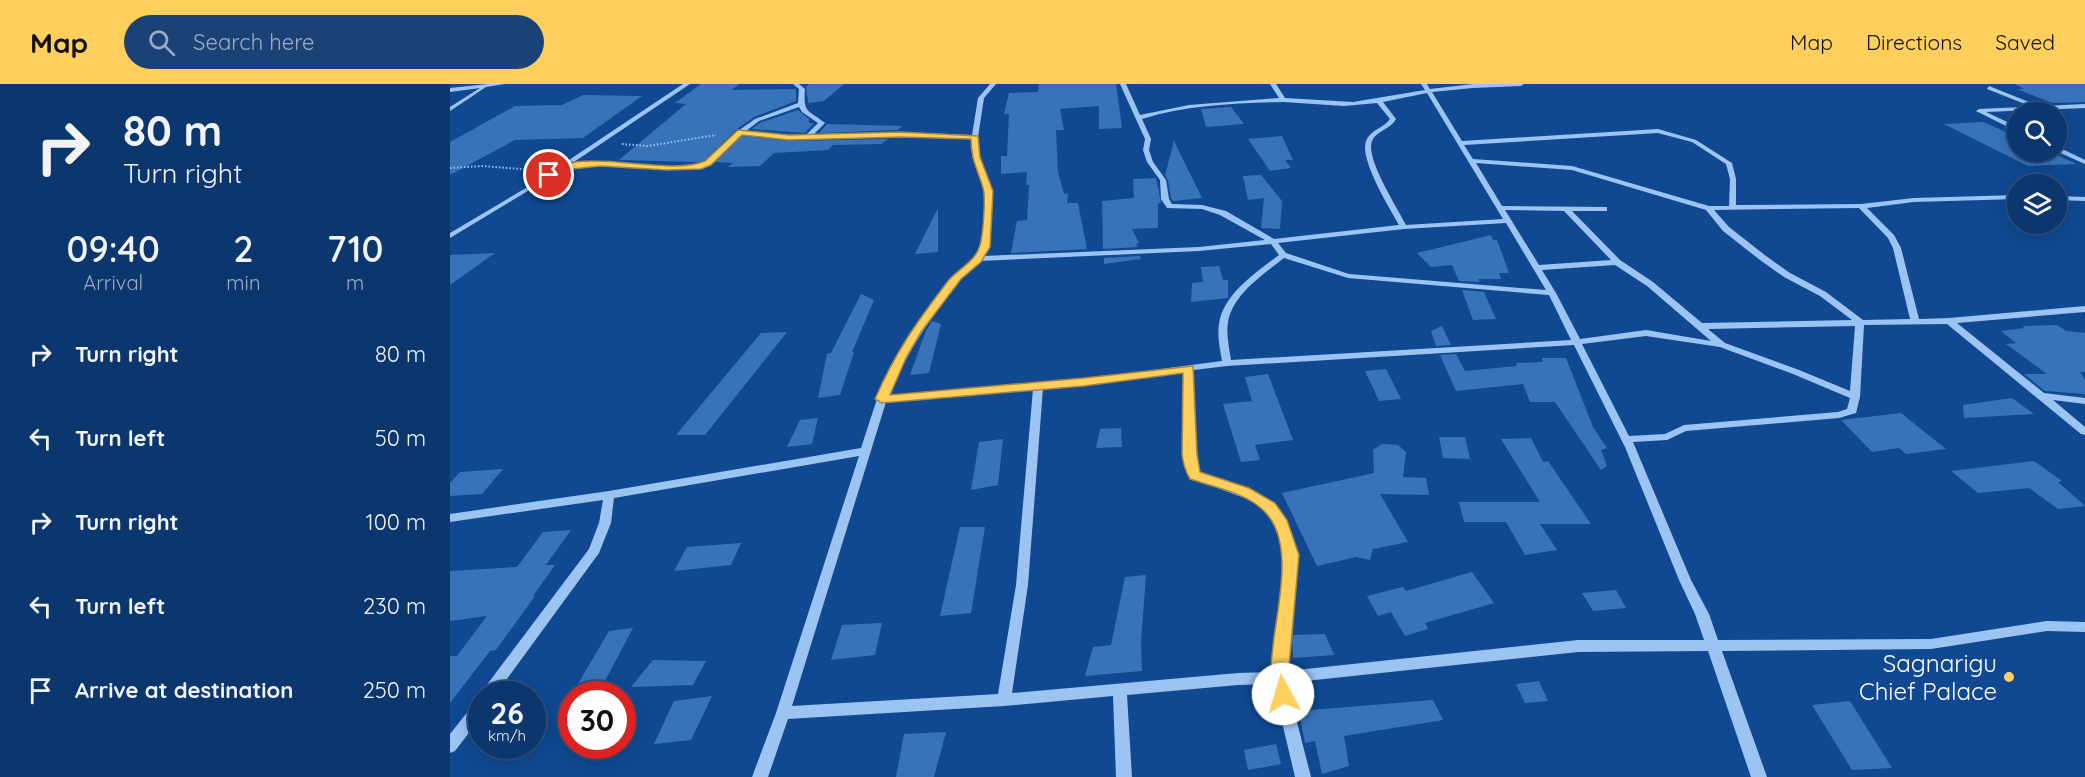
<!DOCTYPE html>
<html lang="en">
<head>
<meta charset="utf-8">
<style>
	:root { --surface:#0c376e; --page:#1a4276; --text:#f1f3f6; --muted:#9aacc2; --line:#2c5181; --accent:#ffcf5e }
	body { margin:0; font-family:Quicksand,sans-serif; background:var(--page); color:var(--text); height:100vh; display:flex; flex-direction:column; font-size:22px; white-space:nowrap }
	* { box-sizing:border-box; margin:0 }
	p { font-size:20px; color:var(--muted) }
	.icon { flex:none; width:33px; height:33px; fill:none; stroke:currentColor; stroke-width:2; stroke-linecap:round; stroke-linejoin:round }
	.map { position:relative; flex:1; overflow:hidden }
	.details { display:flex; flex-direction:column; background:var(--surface); width:450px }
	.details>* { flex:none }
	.hud { background:#0c376e; color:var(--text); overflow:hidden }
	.tools { position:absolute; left:1557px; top:18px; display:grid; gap:12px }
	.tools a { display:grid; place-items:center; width:60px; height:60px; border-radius:50%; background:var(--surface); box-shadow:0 3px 15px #0003,0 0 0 2px var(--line); font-size:30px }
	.speed { position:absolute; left:18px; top:597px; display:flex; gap:12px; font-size:30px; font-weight:700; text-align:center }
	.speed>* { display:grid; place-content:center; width:78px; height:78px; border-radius:50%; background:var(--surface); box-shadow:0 3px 15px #0003,0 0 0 2px var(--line); line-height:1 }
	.speed small { font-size:15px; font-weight:400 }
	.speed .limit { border:9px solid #d22; background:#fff; color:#111 }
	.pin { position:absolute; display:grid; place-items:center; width:51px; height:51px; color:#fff; margin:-26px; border:3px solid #fff; border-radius:50%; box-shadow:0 2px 6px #0007 }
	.me { position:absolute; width:66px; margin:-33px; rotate:354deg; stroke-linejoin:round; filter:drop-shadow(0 0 4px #0008) }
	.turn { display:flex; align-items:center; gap:21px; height:126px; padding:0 24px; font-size:27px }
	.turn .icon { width:78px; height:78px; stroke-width:2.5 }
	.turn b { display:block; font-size:42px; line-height:51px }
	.eta { display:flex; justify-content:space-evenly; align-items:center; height:102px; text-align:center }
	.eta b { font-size:36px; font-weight:600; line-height:42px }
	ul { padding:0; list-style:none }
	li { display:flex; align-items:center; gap:18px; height:84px; padding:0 24px }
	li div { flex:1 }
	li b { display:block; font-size:22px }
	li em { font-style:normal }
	header { display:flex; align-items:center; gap:36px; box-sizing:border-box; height:84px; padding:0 30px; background:var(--accent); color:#111 }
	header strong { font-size:28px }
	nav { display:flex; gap:33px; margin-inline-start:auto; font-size:21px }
	.search { width:420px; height:54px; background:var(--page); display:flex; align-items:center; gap:15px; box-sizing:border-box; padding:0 21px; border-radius:33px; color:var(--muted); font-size:22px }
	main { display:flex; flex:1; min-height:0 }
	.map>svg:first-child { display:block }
	.building { fill:#3873ba }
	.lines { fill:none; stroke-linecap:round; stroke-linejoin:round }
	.path { stroke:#9cc4f3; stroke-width:2; stroke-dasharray:1.5 2; stroke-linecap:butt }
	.minor { fill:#9cc4f3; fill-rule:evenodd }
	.route { fill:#ffcf5e; stroke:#a6873d; stroke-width:1.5 }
	.poi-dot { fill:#ffcf5e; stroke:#104992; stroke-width:2 }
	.labels { text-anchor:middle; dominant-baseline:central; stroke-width:5; stroke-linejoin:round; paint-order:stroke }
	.near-poi-label { font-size:24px; fill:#fff; stroke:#104992; text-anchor:end }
</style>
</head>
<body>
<header>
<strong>Map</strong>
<div class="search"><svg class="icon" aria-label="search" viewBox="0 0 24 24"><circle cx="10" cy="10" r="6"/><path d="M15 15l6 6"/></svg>Search here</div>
<nav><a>Map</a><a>Directions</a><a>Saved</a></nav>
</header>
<main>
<section class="details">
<div class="hud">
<div class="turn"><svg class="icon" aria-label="right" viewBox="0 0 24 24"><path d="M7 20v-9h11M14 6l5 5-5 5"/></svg><div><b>80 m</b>Turn right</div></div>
</div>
<div class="eta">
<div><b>09:40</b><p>Arrival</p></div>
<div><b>2</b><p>min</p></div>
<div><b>710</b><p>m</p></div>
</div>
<ul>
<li><svg class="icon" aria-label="right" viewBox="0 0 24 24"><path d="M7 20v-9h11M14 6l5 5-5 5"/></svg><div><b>Turn right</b></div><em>80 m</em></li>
<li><svg class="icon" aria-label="left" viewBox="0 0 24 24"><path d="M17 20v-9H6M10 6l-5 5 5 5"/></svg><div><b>Turn left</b></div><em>50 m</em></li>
<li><svg class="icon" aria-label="right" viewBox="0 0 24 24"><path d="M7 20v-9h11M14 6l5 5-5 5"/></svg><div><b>Turn right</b></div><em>100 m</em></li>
<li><svg class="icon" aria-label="left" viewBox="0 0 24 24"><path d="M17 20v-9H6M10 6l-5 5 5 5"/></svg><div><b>Turn left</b></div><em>230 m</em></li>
<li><svg class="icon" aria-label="arrive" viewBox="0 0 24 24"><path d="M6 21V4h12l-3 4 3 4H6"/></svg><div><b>Arrive at destination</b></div><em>250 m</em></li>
</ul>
</section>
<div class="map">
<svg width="1635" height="693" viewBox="0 0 1635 693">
	<rect width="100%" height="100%" fill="#104992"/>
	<path class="building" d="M251,0H289L282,6L346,5V17L304,33L287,45L255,76L247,78L169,76L236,20L225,19Z
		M359,0H394L374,17L358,19L359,23L356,3Z
		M589,0H666L672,44L649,45V22L610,25L614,46H606L608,88L614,110L618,109L617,119H628L637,165L561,169L567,137L577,136L579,101H576L577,88L551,90V72H557L559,30H554L559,9L588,8Z
		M1565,0H1635V18L1602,19L1567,5H1574Z
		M133,11L192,12L133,54L65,56L0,91V58L65,22L112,21Z
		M781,23L794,40L756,43L751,25Z
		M348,26L359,35V39H364L355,49L302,45L310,39Z
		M1533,38L1568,53V68H1600L1627,80L1578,82L1494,40Z
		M377,40L452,42L448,46L369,49Z
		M292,52L339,57L438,55L431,60L383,61L378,66L324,69L310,82L278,83L283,79L265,78Z
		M832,52L843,76H835L841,84L820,87L798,55Z
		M724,57L752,114L723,117L721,114L718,96L715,91Z
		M811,91L832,117L830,145L811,144L814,114L798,116L793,92Z
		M706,94L711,118L708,120V144L682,145L689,159L686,160L688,163L653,165L652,117L684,114L683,95Z
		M488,124V168L465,170Z
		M1041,151L1043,156H1047L1059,189H1049L1051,195H1028L1030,198L1009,197L1002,181L981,183L967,169Z
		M45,169L0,201V171Z
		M690,172L691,175L654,180V174Z
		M769,182L773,196H778V214L741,218L742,199L753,198L751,183Z
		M1012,206L1034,208L1046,235L1023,236Z
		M411,210L424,216L402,268H404L390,311L368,314L377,270L381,269Z
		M482,237L491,240L479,289L460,291L476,247Z
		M1607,241L1616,247L1635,249V288H1630L1635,296V310L1595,307L1574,290H1597L1556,260L1566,259L1551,247L1575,244L1572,242Z
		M992,242L1001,261L986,262L981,247Z
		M337,248L255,351H226L311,249Z
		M1006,270L1015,287L1067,282L1066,279L1093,278L1092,274H1116L1143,343L1157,364L1151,366L1157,382L1151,386L1105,318H1080L1073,300L1006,307L990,271Z
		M936,285L951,315L929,317L915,287Z
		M818,290L843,356L805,361L810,376L791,378L773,320L802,317L795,293Z
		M1562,314L1584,330L1514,334L1513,321Z
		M1451,329L1496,365L1456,370L1449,364L1422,368L1391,336Z
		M368,334L362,360L337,363L350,336Z
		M671,344L672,363L646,364L650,345Z
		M989,353H1015L1020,375L993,374Z
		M1081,354L1093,378L1098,377L1141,440H1090L1107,466L1075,471L1056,438H1014L1009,418H1090L1051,355Z
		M553,355L548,401L521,406L529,358Z
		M932,360L948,361L956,368L953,393L976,394L979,411L930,410L958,458L923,465L920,476L906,473L867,482L832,409L924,389L923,366Z
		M1584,377L1612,397L1608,398L1635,422L1608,425L1579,404L1528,409L1501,387Z
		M53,385L32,410L0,412V399L10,388Z
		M510,443H535L521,529L490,532Z
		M121,446L96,481H105L83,512H85L46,566L40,567L0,619V572H7L37,532L0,537V487L67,483L93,448Z
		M291,459L281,481L224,487L237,463Z
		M1022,488L1044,519L975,539L978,545L955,552L941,528L928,532L917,512L953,503L956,507Z
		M696,491L691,558L692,587L635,592L643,563L661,561L675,493Z
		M1166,506L1176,524L1143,527L1132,509Z
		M432,539L425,571L381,576L392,541Z
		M183,544L148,610H122L159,547Z
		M875,550L884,571L843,574L842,551Z
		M203,576L256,577L243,601L181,603Z
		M1089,597L1098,617L1075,619L1066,600Z
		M262,612L241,656L204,660L224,617Z
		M983,616L993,636L894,652L899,682L872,690L865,657L855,659L849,627Z
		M1400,617L1442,684L1402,686L1362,621Z
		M496,648L484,693H446L454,650Z
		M826,660L831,680L798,686L794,666Z"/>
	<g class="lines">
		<path class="path" d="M172,60L198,62L266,51
			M0,84L32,82L83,86"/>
		<path class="minor" d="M38,0H55L36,3L0,27V23L30,4L0,8V4Z
			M233,0H240L121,80C131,79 142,77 153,77C178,78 235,87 256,78L288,47L305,35L348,19L349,5L343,0H349L355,5C353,30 358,25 375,39L363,51L450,48L522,51L528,14L540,0H546L534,14L528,53V73L542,107L539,163L533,172L749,163L815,156L770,131L752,125L717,124L711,115L710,96L697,78L693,66L695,55L670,0H676L690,31L739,21L829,14L820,0H826L835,14L903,18L975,6L971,0H977L980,5L1023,0H1074L1071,2L1023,4L982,8L1012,57L1208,45L1246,56L1282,79L1286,95V121L1411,120L1464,114L1568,111V115L1464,118L1417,124L1444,151L1451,164L1469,235L1499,234L1635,222V228L1507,239L1594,309L1635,314V320L1603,316L1635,343V351L1631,350L1497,240L1414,241L1410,313L1406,329L1389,334L1236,347L1217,356L1183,358L1241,496L1259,530L1268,556L1481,555L1597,537L1635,538V548L1597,547L1481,565L1272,567L1317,693H1301L1258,567L1128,568L837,599L861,693H845L823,600L788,601L677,611L682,693H666L663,612L554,622L338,635L318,693H302L326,629L409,372L164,414L161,439L149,469L46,610L32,611L33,606L139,465L149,439L153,416L0,438V430L159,407L411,364L427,315L454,261L490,210L510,186L524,173L531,163L536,107L522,73V55L450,52L339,55L291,50L260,80L251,84L217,85L150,81L114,85L0,154V149L86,98ZM977,9L1053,135L956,141C948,125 915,74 922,57C926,47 941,45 946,35L933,18ZM834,18L894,22L927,19L940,35C934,44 920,46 916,57C909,75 940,125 949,141L824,155L776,127L752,121L722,120L719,115L716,96L703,78L699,66L701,55L692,35C737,21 787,19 834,18ZM349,23L352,28L368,39L356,51H339L296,47L309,37ZM1208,49L1242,58L1276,80L1280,95L1279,122H1259L1122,82L1023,75L1014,61ZM1026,79L1122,86L1256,126L1273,147L1310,176L1334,193L1370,212L1402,236L1252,239L1203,198L1170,176L1122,127H1157V123L1052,122ZM1409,124L1438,154L1443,164L1460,235L1413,236L1376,208L1340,189L1316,172L1279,143L1264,126ZM1055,126L1114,127L1161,176L1089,181ZM1056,139L1096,206L899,190L836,169L828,159L954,145ZM821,160L829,171C807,188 773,210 769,240C767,252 770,265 772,277L634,295L439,311C455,274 475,240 501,208C510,197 518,186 529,177L749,167ZM834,174L898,194L1099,211L1121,256L781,276C779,263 776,250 778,238C783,210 814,190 834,174ZM1165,181L1197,202L1261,257L1196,246L1130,255L1106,209L1092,186ZM1405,242L1400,307L1349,286L1275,259L1258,245ZM1196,252L1270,263L1343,290L1400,314L1397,325L1388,328L1234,341L1215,350L1179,352L1132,260ZM1124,261L1175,363L1229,496L1245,530L1254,556H1128L837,587L847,471L842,451L833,433L823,420L813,412L749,389L747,383L745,370L744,286L777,282ZM734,288L735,370C735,379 736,386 741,394L805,418L815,426L824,438L830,451L835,471L823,588L788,589L562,609L578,501L593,304L634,301ZM583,305L566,501L548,610L342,622L436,318Z
			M1539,2L1584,20L1585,21L1580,22L1537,5Z
			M1635,20V24L1536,28L1568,43V48L1526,27L1529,25Z
			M1606,62L1635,76V80L1606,67Z
			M1606,112L1635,113V117L1606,116Z
			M32,614V632L5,667L0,669V650L27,616Z"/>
	</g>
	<path class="route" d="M288,46L339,51L450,48L528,52L530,73L543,107L540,163L531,178L511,195L471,248L456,274L440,311L634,294L743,282L747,370L750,388L799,404L825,419L837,436L849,471L838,594L842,610L840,616L833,618L826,616C818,598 821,581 823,562C827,523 845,459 815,428C797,409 764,403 740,395C735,386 733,380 732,370L733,289L634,302L432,319L425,315C446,267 466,239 498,197C507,186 524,178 529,164C533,155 536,113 533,104C528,86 521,76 521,55L450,53L339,56L292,51L261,81L251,85L217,86L150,82L113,86L99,94L95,91C128,59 215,94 255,77Z"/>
	<circle class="poi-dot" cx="1559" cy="593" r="6"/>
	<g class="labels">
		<g class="near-poi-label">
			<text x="1547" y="579">Sagnarigu<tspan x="1547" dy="28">Chief Palace</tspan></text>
		</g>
	</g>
</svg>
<div class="tools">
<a><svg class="icon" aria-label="search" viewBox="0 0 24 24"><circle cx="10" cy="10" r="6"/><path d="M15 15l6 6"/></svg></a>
<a><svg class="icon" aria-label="layers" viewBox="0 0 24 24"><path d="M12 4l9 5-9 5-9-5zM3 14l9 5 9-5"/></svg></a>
</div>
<div class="speed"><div>26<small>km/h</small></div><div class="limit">30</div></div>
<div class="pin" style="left:99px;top:91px;background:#d93025"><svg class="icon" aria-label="arrive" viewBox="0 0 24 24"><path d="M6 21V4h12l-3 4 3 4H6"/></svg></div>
<svg class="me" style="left:833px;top:610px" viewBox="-20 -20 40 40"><circle r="19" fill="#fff"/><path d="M0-13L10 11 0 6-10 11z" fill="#ffcf5e"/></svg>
</div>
</main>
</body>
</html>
